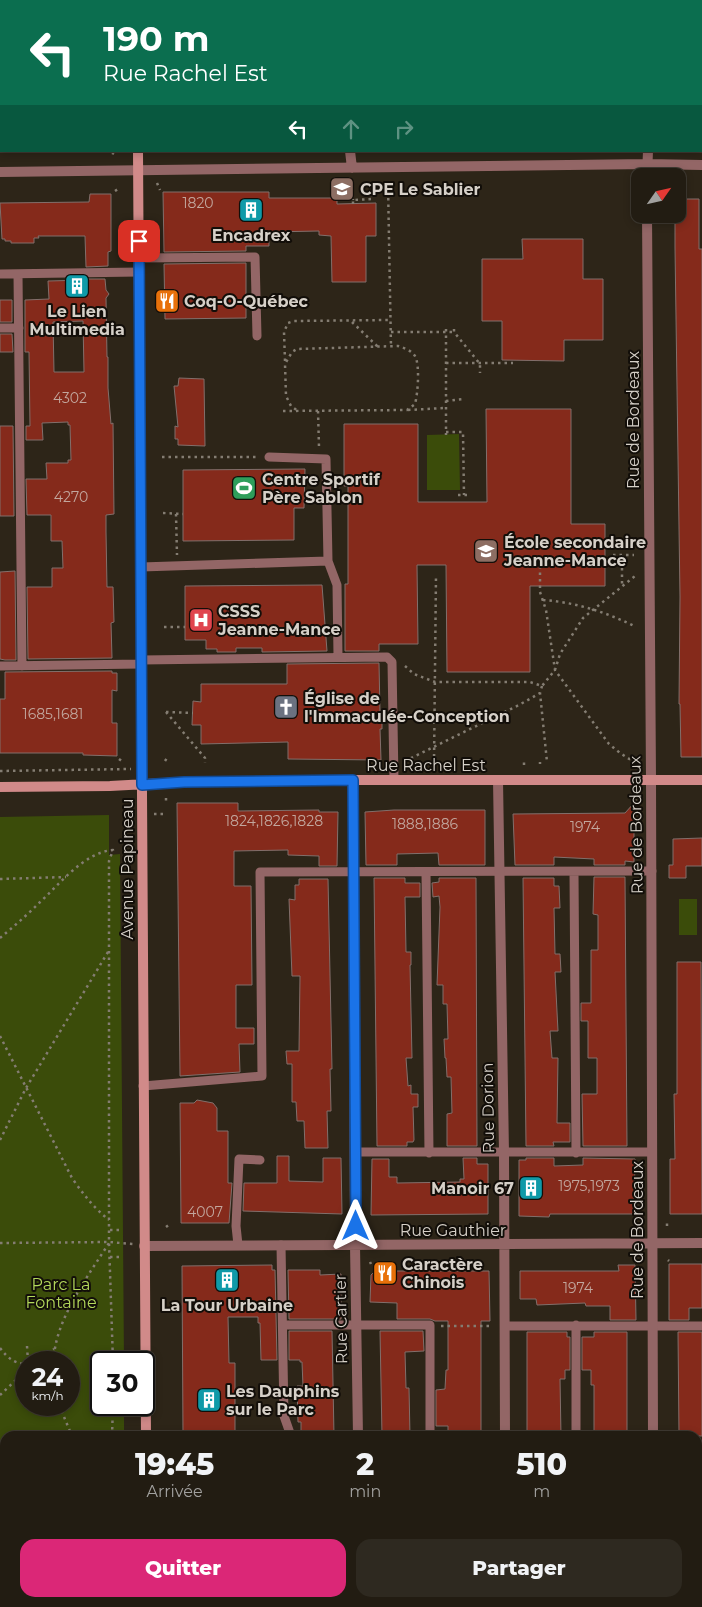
<!DOCTYPE html>
<html lang="fr">
<head>
<meta charset="utf-8">
<style>
	:root { --surface:#221c12; --page:#2e2920; --text:#f1f3f6; --muted:#a2a19f; --line:#3f3a32; --accent:#db2777 }
	body { margin:0; font-family:Montserrat,sans-serif; background:var(--page); color:var(--text); height:100vh; display:flex; flex-direction:column; font-size:19px; white-space:nowrap }
	* { box-sizing:border-box; margin:0 }
	p { font-size:16px; color:var(--muted) }
	.icon { flex:none; width:28px; height:28px; fill:none; stroke:currentColor; stroke-width:2; stroke-linecap:round; stroke-linejoin:round }
	.map { position:relative; flex:1; overflow:hidden }
	.panel { position:absolute; left:0px; top:1431px; width:702px; height:176px; display:flex; flex-direction:column; background:var(--surface); border-radius:15px 15px 0 0; box-shadow:0 2px 8px #0003,0 0 0 1px var(--line) }
	.panel>* { flex:none }
	.hud { position:absolute; left:0px; top:0px; width:702px; height:152px; box-shadow:0 2px 8px #0003,0 0 0 1px var(--line); background:#0b6e4f; color:#fff; overflow:hidden }
	.needle { width:32px; rotate:56deg }
	.controls { position:absolute; left:631px; top:168px; display:grid; gap:10px }
	.controls a { display:grid; place-items:center; width:55px; height:55px; border-radius:10px; background:var(--surface); box-shadow:0 2px 8px #0003,0 0 0 1px var(--line); font-size:25px }
	.speed { position:absolute; left:15px; top:1351px; display:flex; gap:10px; font-size:25px; font-weight:700; text-align:center }
	.speed>* { display:grid; place-content:center; width:65px; height:65px; border-radius:50%; background:var(--surface); box-shadow:0 2px 8px #0003,0 0 0 1px var(--line); line-height:1 }
	.speed small { font-size:12px; font-weight:400 }
	.speed .limit { border:2px solid #111; border-radius:8px; background:#fff; color:#111 }
	.pin { position:absolute; display:grid; place-items:center; width:42px; height:42px; color:#fff; margin:-21px; border-radius:10px; box-shadow:0 2px 8px #0006 }
	.me { position:absolute; width:55px; margin:-28px; rotate:0deg; stroke-linejoin:round; filter:drop-shadow(0 0 4px #0008) }
	.turn { display:flex; align-items:center; gap:18px; height:105px; padding:0 20px; font-size:22px }
	.turn .icon { width:65px; height:65px; stroke-width:2.5 }
	.turn b { display:block; font-size:35px; line-height:42px }
	.lanes { display:flex; align-items:center; height:48px; padding:0 20px; background:#0003; justify-content:center; gap:25px; direction:ltr }
	.lanes .off { opacity:.35 }
	.eta { display:flex; justify-content:space-evenly; align-items:center; height:85px; text-align:center }
	.eta b { font-size:30px; font-weight:800; line-height:35px }
	.cta { display:flex; gap:10px; margin-top:auto; padding:10px 20px }
	.cta a { flex:1; height:58px; border-radius:15px; background:var(--accent); color:#fff; font-size:20px; font-weight:800; line-height:58px; text-align:center }
	.cta a+a { background:var(--page); color:var(--text) }
	.map>svg:first-child { display:block }
	.green { fill:#3b4c0a; fill-rule:evenodd }
	.building { fill:#852a1b; stroke:#826f6b; fill-rule:evenodd }
	.lines { fill:none; stroke-linecap:round; stroke-linejoin:round }
	.path { stroke:#847d72; stroke-width:2.5; stroke-dasharray:2.5 4; stroke-linecap:butt }
	.service { stroke:#936666; stroke-width:9 }
	.minor { stroke:#936666; stroke-width:10 }
	.secondary { stroke:#d18a89; stroke-width:10 }
	.route-casing { stroke:#114b97; stroke-width:12 }
	.route { stroke:#1a73e8; stroke-width:9 }
	.labels { text-anchor:middle; dominant-baseline:central; stroke-width:4; stroke-linejoin:round; paint-order:stroke }
	.number-label { font-size:14px; fill:#c2a69d }
	.poi-label { font-size:16px; font-weight:bold; fill:#d6d0c8; stroke:#120e09; text-anchor:start }
	.street-label { font-size:16px; fill:#d6d0c8; stroke:#120e09 }
	.park-label { font-size:16px; fill:#b3d85b; stroke:#120e09 }
</style>
</head>
<body>
<div class="map">
<svg width="702" height="1607" viewBox="0 0 702 1607">
	<rect width="100%" height="100%" fill="#2d2518"/>
	<path class="green" d="M365,0H568V1H365Z
		M459,434L460,490H427V435Z
		M109,815V855L120,854L124,1362H101V1405H124V1436H5V1602H126V1607H0V817ZM26,1362H69V1405H26Z
		M679,899H697V935H679Z"/>
	<path class="building" d="M163,192H269V198H337V204L376,203V236H366V282H332L331,236L319,235V231L269,232V246H246V251L164,252Z
		M90,194H111V251L108,252V266L86,267L85,236H38L39,238H34V243H11V241H5V239H2L0,203L89,202Z
		M678,199H699V249H702V757H681L680,704H679L680,597L675,247V214H678Z
		M522,239H583V279H603V340H564V361L502,360V321H482V259H523Z
		M246,263V318L165,319L164,264Z
		M86,279H105L106,290L109,294L106,298L107,357H108V388L111,424L113,423L114,514L106,515V532L107,587H113L114,622L111,623L112,658L28,659L27,587H52V568H63L62,541H51V515H27L26,479H47L46,463H68V460H71L70,425H68V422L42,423L43,440H26V426H30L29,352H25V300L49,299L48,281L86,280ZM83,321L84,372H54L53,322Z
		M0,300H12V322H0Z
		M0,334H12L13,352H0Z
		M179,378L204,379L205,446L178,445V439H175V426L178,427L174,386H178Z
		M486,409H571V524H605V586H530V672H447L446,565H417L418,644H379V651H345V584H348V486H344V424H418V502H487Z
		M0,426H13L14,516H0Z
		M305,469L304,508H294V540L183,541V470Z
		M15,571L16,660H5L0,659V572Z
		M322,585L327,651L262,652V648H236V652H217V649H206V640H185V586Z
		M379,663L380,713H382V729H380L381,760L288,759V742L201,744V725H192L193,701L201,702V684H287V664Z
		M112,671V673H117V691L112,690V723H117V756L83,755V753H0V699H5V672Z
		M177,803H238V811L319,810V812H338L337,866H319V856L288,855V850L234,851V886H251L252,985H236V1028H254V1044H239L240,1072L180,1076Z
		M634,803V862L625,861V865H594V859L554,857V865H515L513,814L625,813Z
		M394,810H485V865H439L438,853L397,854V865H366L365,812Z
		M702,838V866H686V878H669V865H673V839Z
		M594,877H625L627,1146H583L582,1094H597V1058H588V1021H581V1003H591V950H598V915L593,914Z
		M374,878H405V883H420V897H405L406,952H411V965H410L412,1058H406L408,1086L411,1085V1094H418V1107H413L414,1140L413,1142H407V1146H377Z
		M439,878H476L477,1146H447V1114L452,1113L451,1077H447L446,1058H445L444,1039H448L447,1004H443V985H437L440,907L439,896L433,897L432,883L439,882Z
		M523,878H554V886H559L560,908H554L555,954H560L561,972H555L558,1031H550L552,1058H558L557,1123H570V1142H553L554,1146H526Z
		M299,879H328L332,1069H330L331,1111H327L328,1148H305L304,1121H297L296,1102H292V1064H287L286,1051H299L300,976H292L289,899L295,900V885H299Z
		M677,962H701L702,1214H670V1159H675L674,1094H677Z
		M197,1100L213,1103L217,1108V1131H228V1183H232L229,1223H181L180,1103H194Z
		M277,1156H289V1181L323,1182V1158H341L342,1214L243,1211L244,1183H277Z
		M463,1158H477V1164H488V1214L371,1215L372,1159H389V1177H397V1183L460,1182V1179H464Z
		M526,1158H554V1166L583,1165V1158L635,1159L634,1214H550L549,1217L519,1216V1160H526Z
		M669,1264H702V1308H689V1320H669Z
		M272,1265V1270H275L277,1360H261L260,1323H258V1317H228L229,1363H235V1436H183L182,1266Z
		M618,1265H635L636,1320H610V1306H586L585,1303L537,1305L536,1299H520V1271H619Z
		M288,1270H320V1275L341,1274V1319H289Z
		M375,1271H489L490,1321H481V1436H448V1426H436V1390L445,1389L446,1370H448V1321H435L430,1319H397V1303L370,1302L371,1275Z
		M289,1331H332L334,1436H301V1422H298L297,1386H303L302,1362H300V1360H289Z
		M380,1331H423L424,1351L405,1352L406,1388H409L410,1436H382Z
		M527,1332H567V1337H570V1370H565V1379H560L561,1436H527Z
		M594,1332H627V1436H594V1385H591V1370H582V1337H594Z
		M678,1332H702V1436H679Z"/>
	<g class="lines">
		<path class="path" d="M449,0V1
			M112,153L114,154
			M157,183L160,190
			M340,183V186
			M365,183V185
			M631,184L632,182
			M388,185L391,347
			M352,186L353,200
			M115,191L118,189
			M353,204V200L373,199V185
			M352,322L378,347
			M446,329V435
			M454,329V332L480,364V373
			M391,332H454
			M285,361L284,332L288,323L294,321L390,320
			M446,363H513
			M446,401L463,399
			M408,410L445,408
			M283,411L407,410L415,404C418,393 420,365 415,356C411,350 404,348 398,346L297,349L292,352L285,364L286,396L291,406L298,411
			M318,411L319,447
			M446,432H463L464,495
			M162,457H257
			M458,495H469
			M163,513L183,514
			M176,514L177,555
			M613,555H634
			M622,555V586
			M540,566V592L546,610L555,670L609,744L620,753L634,762
			M543,600C574,602 606,612 634,626
			M164,627H185
			M405,666L414,674L435,682H530L542,686L555,670L560,654L583,618L635,576
			M542,686L540,693L547,762
			M166,712L205,758V763
			M166,712L193,713
			M119,759L123,762
			M165,761L167,758
			M405,761L519,705L540,693
			M540,762V764
			M434,763L436,575
			M524,765V762
			M0,771L131,769
			M166,798V801
			M635,800L636,799
			M154,814H166
			M0,879L66,877
			M0,938C13,927 26,916 38,904C58,886 84,852 113,850L109,861V1242L113,1362
			M0,1036L72,1178C83,1194 94,1208 109,1220
			M0,1140L26,1088L108,952
			M637,1224L638,1225
			M667,1226V1223
			M166,1227L170,1224
			M110,1230H123
			M0,1243L109,1242L133,1244
			M110,1257H123
			M668,1260L669,1261
			M370,1262L371,1264
			M441,1326H493
			M27,1346L28,1362
			M0,1348C8,1358 13,1363 26,1364
			M38,1362L54,1349
			M54,1362C53,1323 88,1276 109,1243
			M0,1395L16,1380L26,1373
			M59,1405L72,1436
			M112,1436L113,1405
			M0,1484H5
			M0,1596L5,1607
			M113,1602V1607
			M61,1607L63,1602"/>
		<path class="service" d="M17,0V1
			M0,73H1
			M701,77H702
			M140,258L255,257L257,336
			M0,274L139,272
			M18,274L22,666
			M0,328H19
			M328,561L337,585L338,656
			M141,567L328,561L326,459L269,457
			M141,660L387,657L392,662L394,780
			M0,666L141,664
			M426,872L429,1153
			M574,872L576,1153
			M143,1086L262,1076L260,872L652,871
			M355,1152H652
			M238,1245L236,1226L239,1159L260,1160
			M281,1245L284,1416L291,1436
			M283,1325H430V1436
			M505,1326H702
			M576,1436V1325
			M698,1502H702
			M294,1602V1607
			M430,1602V1607
			M576,1607V1602"/>
		<path class="minor" d="M349,0V1
			M648,0V1
			M350,151L352,168
			M0,172L648,164L702,165
			M647,176L648,151
			M647,214L651,779L653,1436
			M353,780L355,1245L358,1436
			M498,780L504,1153L505,1436
			M144,1246L702,1243
			M361,1602L362,1607
			M506,1602V1607
			M653,1607V1602"/>
		<path class="secondary" d="M138,0V1
			M138,151L146,1436
			M0,787L110,786L184,782L353,780H702
			M147,1602V1607"/>
	</g>
	<g class="lines">
		<defs>
			<path id="route" d="M139,241L142,785L184,782L353,780L356,1226"/>
		</defs>
		<use href="#route" class="route-casing"/>
		<use href="#route" class="route"/>
	</g>
	<defs>
		<symbol id="school-square" viewBox="-11 -11 22 22"><rect x="-9" y="-9" width="18" height="18" rx="4" fill="#8d6e63" stroke="#120e09"/><path d="M0-5L7-2L0 1L-7-2ZM-4 1L0 2.5L4 1V4Q0 6-4 4Z" fill="#fff"/></symbol>
		<symbol id="building-square" viewBox="-11 -11 22 22"><rect x="-9" y="-9" width="18" height="18" rx="4" fill="#0f9aa8" stroke="#120e09"/><path d="M-4-6H4V6H1V3H-1V6H-4ZM-2.5-4.3h1.7v1.8h-1.7ZM.8-4.3h1.7v1.8H.8ZM-2.5-1h1.7V.8h-1.7ZM.8-1h1.7V.8H.8Z" fill="#fff"/></symbol>
		<symbol id="restaurant-square" viewBox="-11 -11 22 22"><rect x="-9" y="-9" width="18" height="18" rx="4" fill="#e8710a" stroke="#120e09"/><path d="M-5-6h1v4h1v-4h1v4h1v-4h1v5L-1.5 .5V6h-2V.5L-5-1ZM5-6V6H3V1.5H1.5Q1.5-4 5-6Z" fill="#fff"/></symbol>
		<symbol id="stadium-square" viewBox="-11 -11 22 22"><rect x="-9" y="-9" width="18" height="18" rx="4" fill="#2e9e5b" stroke="#120e09"/><path d="M0-5a6.5 5 0 1 0 0 10a6.5 5 0 1 0 0-10ZM-3.5-1.8h7v3.6h-7Z" fill="#fff"/></symbol>
		<symbol id="hospital-square" viewBox="-11 -11 22 22"><rect x="-9" y="-9" width="18" height="18" rx="4" fill="#e0444e" stroke="#120e09"/><path d="M-5-5h3v3.5h4V-5h3V5h-3V1.5h-4V5h-3Z" fill="#fff"/></symbol>
		<symbol id="church-square" viewBox="-11 -11 22 22"><rect x="-9" y="-9" width="18" height="18" rx="4" fill="#6b7280" stroke="#120e09"/><path d="M-1.2-6h2.4v3.5h3.3v2.4h-3.3V6h-2.4V-.1h-3.3v-2.4h3.3Z" fill="#fff"/></symbol>
	</defs>
	<g fill-rule="evenodd">
		<use href="#school-square" x="328" y="175" width="28" height="28"/>
		<use href="#building-square" x="237" y="196" width="28" height="28"/>
		<use href="#building-square" x="63" y="272" width="28" height="28"/>
		<use href="#restaurant-square" x="153" y="287" width="28" height="28"/>
		<use href="#stadium-square" x="230" y="474" width="28" height="28"/>
		<use href="#school-square" x="472" y="537" width="28" height="28"/>
		<use href="#hospital-square" x="187" y="606" width="28" height="28"/>
		<use href="#church-square" x="272" y="693" width="28" height="28"/>
		<use href="#building-square" x="517" y="1174" width="28" height="28"/>
		<use href="#restaurant-square" x="371" y="1259" width="28" height="28"/>
		<use href="#building-square" x="213" y="1266" width="28" height="28"/>
		<use href="#building-square" x="195" y="1386" width="28" height="28"/>
	</g>
	<g class="labels">
		<g class="number-label">
			<text x="198" y="203">1820</text>
			<text x="70" y="398">4302</text>
			<text x="71" y="497">4270</text>
			<text x="53" y="714">1685,1681</text>
			<text x="274" y="821">1824,1826,1828</text>
			<text x="425" y="824">1888,1886</text>
			<text x="585" y="827">1974</text>
			<text x="589" y="1186">1975,1973</text>
			<text x="205" y="1212">4007</text>
			<text x="578" y="1288">1974</text>
		</g>
		<g class="poi-label">
			<text x="360" y="189">CPE Le Sablier</text>
			<text x="251" y="235" text-anchor="middle">Encadrex</text>
			<text x="184" y="301">Coq-O-Québec</text>
			<text x="77" y="311" text-anchor="middle">Le Lien<tspan x="77" dy="18">Multimedia</tspan></text>
			<text x="262" y="479">Centre Sportif<tspan x="262" dy="18">Père Sablon</tspan></text>
			<text x="504" y="542">École secondaire<tspan x="504" dy="18">Jeanne-Mance</tspan></text>
			<text x="218" y="611">CSSS<tspan x="218" dy="18">Jeanne-Mance</tspan></text>
			<text x="304" y="698">Église de<tspan x="304" dy="18">l'Immaculée-Conception</tspan></text>
			<text x="514" y="1188" text-anchor="end">Manoir 67</text>
			<text x="402" y="1264">Caractère<tspan x="402" dy="18">Chinois</tspan></text>
			<text x="227" y="1305" text-anchor="middle">La Tour Urbaine</text>
			<text x="226" y="1391">Les Dauphins<tspan x="226" dy="18">sur le Parc</tspan></text>
		</g>
		<g class="street-label">
			<text transform="translate(633 420) rotate(-90)">Rue de Bordeaux</text>
			<text x="426" y="765">Rue Rachel Est</text>
			<text transform="translate(636 825) rotate(-91)">Rue de Bordeaux</text>
			<text transform="translate(127 869) rotate(-90)">Avenue Papineau</text>
			<text transform="translate(488 1108) rotate(-91)">Rue Dorion</text>
			<text x="453" y="1230">Rue Gauthier</text>
			<text transform="translate(637 1230) rotate(-90)">Rue de Bordeaux</text>
			<text transform="translate(341 1319) rotate(-91)">Rue Cartier</text>
		</g>
		<g class="park-label">
			<text x="61" y="1284">Parc La<tspan x="61" dy="18">Fontaine</tspan></text>
		</g>
	</g>
</svg>
<div class="controls">
<a><svg class="needle" viewBox="-14 -14 28 28"><path d="M0-13l5 13h-10z" fill="#e53935"/><path d="M0 13l5-13h-10z" fill="#a2a19f"/></svg></a>
</div>
<div class="speed"><div>24<small>km/h</small></div><div class="limit">30</div></div>
<div class="pin" style="left:139px;top:241px;background:#d93025"><svg class="icon" aria-label="arrive" viewBox="0 0 24 24"><path d="M6 21V4h12l-3 4 3 4H6"/></svg></div>
<svg class="me" style="left:356px;top:1226px" viewBox="-20 -20 40 40"><path d="M0-17L14 15 0 8-14 15z" fill="#1a73e8" stroke="#fff" stroke-width="4"/></svg>
<div class="hud">
<div class="turn"><svg class="icon" aria-label="left" viewBox="0 0 24 24"><path d="M17 20v-9H6M10 6l-5 5 5 5"/></svg><div><b>190 m</b>Rue Rachel Est</div></div>
<div class="lanes"><svg class="icon" aria-label="left" viewBox="0 0 24 24"><path d="M17 20v-9H6M10 6l-5 5 5 5"/></svg><svg class="icon off" aria-label="ahead" viewBox="0 0 24 24"><path d="M12 20V5M6 11l6-6 6 6"/></svg><svg class="icon off" aria-label="right" viewBox="0 0 24 24"><path d="M7 20v-9h11M14 6l5 5-5 5"/></svg></div>
</div>
<section class="panel">
<div class="eta">
<div><b>19:45</b><p>Arrivée</p></div>
<div><b>2</b><p>min</p></div>
<div><b>510</b><p>m</p></div>
</div>
<div class="cta"><a>Quitter</a><a>Partager</a></div>
</section>
</div>
</body>
</html>
